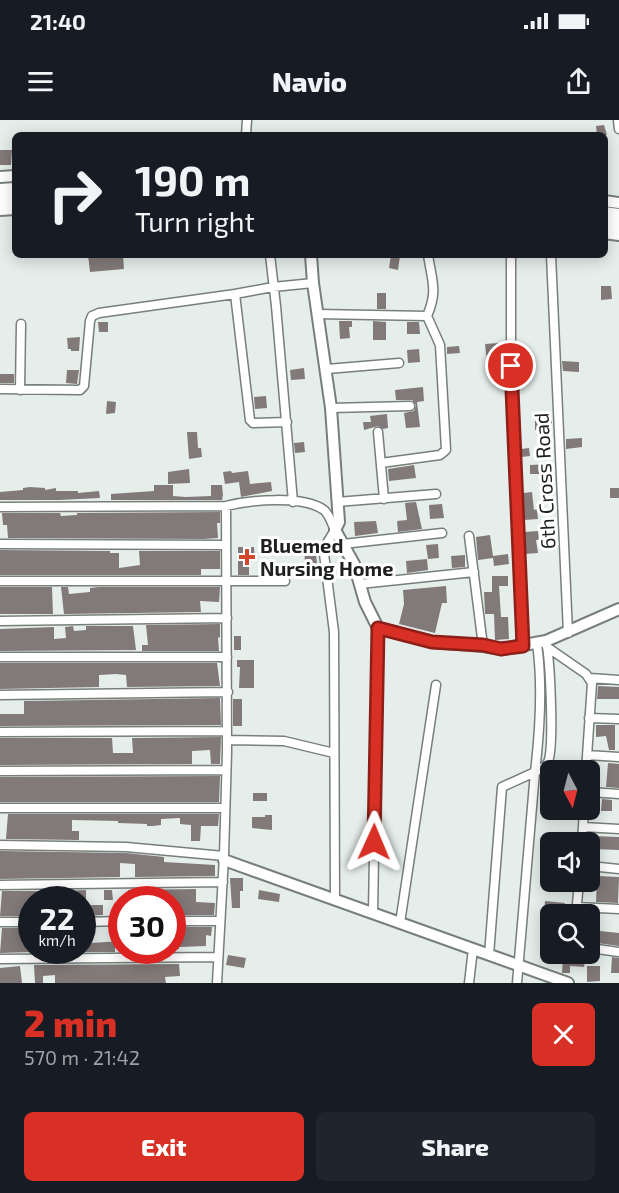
<!DOCTYPE html>
<html lang="en">
<head>
<meta charset="utf-8">
<style>
	:root { --surface:#171b24; --page:#20242c; --text:#f1f3f6; --muted:#9ea1a6; --accent:#d93025 }
	body { margin:0; font-family:"Exo 2",sans-serif; background:var(--page); color:var(--text); height:100vh; display:flex; flex-direction:column; font-size:22px; white-space:nowrap }
	* { box-sizing:border-box; margin:0 }
	p { font-size:20px; color:var(--muted) }
	.icon { flex:none; width:33px; height:33px; fill:none; stroke:currentColor; stroke-width:2; stroke-linecap:round; stroke-linejoin:round }
	.map { position:relative; height:863px; overflow:hidden }
	.drawer { display:flex; flex-direction:column; background:var(--surface); flex:1 }
	.drawer>* { flex:none }
	.banner { position:absolute; left:12px; top:12px; width:596px; height:126px; border-radius:9px; box-shadow:0 3px 15px #0003; background:#171b24; color:var(--text); overflow:hidden }
	.needle { width:39px; rotate:173deg }
	.controls { position:absolute; left:540px; top:640px; display:grid; gap:12px }
	.controls a { display:grid; place-items:center; width:60px; height:60px; border-radius:9px; background:var(--surface); box-shadow:0 3px 15px #0003; font-size:30px }
	.speed { position:absolute; left:18px; top:766px; display:flex; gap:12px; font-size:30px; font-weight:700; text-align:center }
	.speed>* { display:grid; place-content:center; width:78px; height:78px; border-radius:50%; background:var(--surface); box-shadow:0 3px 15px #0003; line-height:1 }
	.speed small { font-size:15px; font-weight:400 }
	.speed .limit { border:9px solid #d22; background:#fff; color:#111 }
	.pin { position:absolute; display:grid; place-items:center; width:51px; height:51px; color:#fff; margin:-26px; border:3px solid #fff; border-radius:50%; box-shadow:0 2px 6px #0007 }
	.me { position:absolute; width:66px; margin:-33px; rotate:1deg; stroke-linejoin:round; filter:drop-shadow(0 0 4px #0008) }
	.turn { display:flex; align-items:center; gap:21px; height:126px; padding:0 24px; font-size:27px }
	.turn .icon { width:78px; height:78px; stroke-width:2.5 }
	.turn b { display:block; font-size:42px; line-height:51px }
	.round { display:grid; place-items:center; flex:none; width:63px; height:63px; border-radius:9px; background:var(--page) }
	.overview { display:flex; align-items:center; justify-content:space-between; height:102px; padding:0 24px }
	h1 { font-size:36px; font-weight:800; line-height:45px; color:var(--accent) }
	.cta { display:flex; gap:12px; margin-top:auto; padding:12px 24px }
	.cta a { flex:1; height:69px; border-radius:9px; background:var(--accent); color:#fff; font-size:24px; font-weight:800; line-height:69px; text-align:center }
	.cta a+a { background:var(--page); color:var(--text) }
	.status { display:flex; justify-content:space-between; align-items:center; height:42px; padding:0 30px; background:var(--surface); direction:ltr }
	.status svg { height:16px; fill:currentColor }
	header { display:flex; justify-content:space-between; align-items:center; height:78px; padding:0 24px; background:var(--surface); font-size:27px; font-weight:800 }
	.map>svg:first-child { display:block }
	.building { fill:#827a78 }
	.lines { fill:none; stroke-linecap:round; stroke-linejoin:round }
	.minor-casing { stroke:#777f7c; stroke-width:11 }
	.tertiary-casing { stroke:#777f7c; stroke-width:14 }
	.trunk-casing { stroke:#777f7c; stroke-width:16 }
	.minor { stroke:#fff; stroke-width:8 }
	.tertiary { stroke:#fff; stroke-width:10 }
	.trunk { stroke:#fff; stroke-width:14 }
	.route-casing { stroke:#8d1f18; stroke-width:15 }
	.route { stroke:#d93025; stroke-width:10 }
	.poi-dot { fill:#d3482c; stroke:#fff; stroke-width:2 }
	.labels { text-anchor:middle; dominant-baseline:central; stroke-width:6; stroke-linejoin:round; paint-order:stroke }
	.street-label { font-size:20px; fill:#1d201f; stroke:#fff }
	.poi-label { font-size:20px; font-weight:bold; fill:#1d201f; stroke:#fff; text-anchor:start }
</style>
</head>
<body>
<div class="status"><b>21:40</b><svg viewBox="0 0 49 12"><path d="M0 12V9h3v3zM5 12V6h3v6zM10 12V3h3v9zM15 12V0h3v12zM26 1h20v11H26zM47 4h2v5h-2z"/></svg></div>
<header><svg class="icon" aria-label="menu" viewBox="0 0 24 24"><path d="M4 6h16M4 12h16M4 18h16"/></svg>Navio<svg class="icon" aria-label="share" viewBox="0 0 24 24"><path d="M12 15V3M7 8l5-5 5 5M5 13v7h14v-7"/></svg></header>
<div class="map">
<svg width="619" height="863" viewBox="0 0 619 863">
	<rect width="100%" height="100%" fill="#e5eeeb"/>
	<path class="building" d="M604,5L607,15H597L596,6Z
		M0,30H12L11,45H0Z
		M88,135H123L124,149L90,152Z
		M391,135L400,136L398,150L389,148Z
		M601,166H611L612,179L601,180Z
		M377,173H386V189H377Z
		M339,201H352V207H349L350,218L340,219Z
		M373,201L386,202V220H373Z
		M98,202H108V212H99Z
		M407,202H419L420,214H407Z
		M80,217L79,231H71V229H68L67,218Z
		M499,223L502,242L487,243L485,224Z
		M459,226L460,233L447,234V227Z
		M419,229L420,242L408,243L407,230Z
		M562,241L579,242V252L563,251Z
		M304,248L305,259L291,260L290,250Z
		M67,250H79L77,264L66,263Z
		M0,254H14V263H0Z
		M423,267L424,281L417,282L420,307L406,308L404,293L414,291L416,285L412,280H396L395,270Z
		M266,276L267,288L255,289L254,277Z
		M107,281L116,282L115,293L106,294Z
		M387,294L388,308L383,309L378,306L364,310L363,302H371L370,296Z
		M552,300V309L535,310V301Z
		M187,312H197L198,328H201L202,337L189,339Z
		M582,318V327L566,329V319Z
		M304,322L305,332L295,333L294,323Z
		M529,328L530,336L521,337V329Z
		M549,344L550,354H530V345Z
		M414,345L416,358L389,361L388,349Z
		M189,349L190,363L168,364V352Z
		M231,351L232,353L248,351L250,364L271,362L272,371L241,377L239,362L225,364L223,352Z
		M154,365H173V376L186,377L211,376V365H222L223,375L222,380H111V374L154,371Z
		M30,367L45,368V370L56,368V371H78V373L99,371L100,378L59,380H0V372L23,370V368Z
		M610,368H619V378H610Z
		M532,372L534,390L537,389L538,399L524,400L523,373Z
		M416,382L422,409L398,412L397,401L407,400L405,383Z
		M442,384L444,398L430,399L429,385Z
		M220,392V403H217L218,418L204,419L8,418L7,405H3L2,393H60L61,396L77,395V393Z
		M376,401L378,413L355,416L354,402Z
		M538,411L539,420H536L538,433L525,434V412Z
		M490,415L493,436L508,434L509,444L494,446L493,438L478,440L476,417Z
		M315,424L317,444H305L304,425Z
		M438,424L439,438L428,439L426,425Z
		M238,427H254L255,441H249V455H238Z
		M0,430L110,431V433H119V448L140,445L139,431H220V449H201V455H0Z
		M465,435V447L452,448L451,436Z
		M427,439L428,450L407,453L406,441Z
		M492,456H508V466H499L501,497H508L509,519L495,520L494,494H485L484,472H492Z
		M446,466L447,483H442L435,513L399,504L404,484L403,470Z
		M0,467H52L53,494H0Z
		M61,467H68L69,474L90,472V468L98,467H220L219,482L200,481L201,492L64,494Z
		M220,504V517L218,518L219,531H142V525H148L146,505Z
		M73,506L74,511L86,510V506H133L136,530L0,531V509L54,507V519L66,518L65,507Z
		M234,516H241V530H234Z
		M237,540H254V568H239L240,547H237Z
		M0,543H217L220,566L127,567L126,555L116,554L99,555V567L0,569Z
		M598,566L619,567V579H597Z
		M220,578L221,605L0,606V594H24V581Z
		M233,579H242V606H233Z
		M596,605H615V630H609L606,616L596,617Z
		M221,617L220,644H211L210,630L192,631V644L0,645V618H112L113,633H133L132,618Z
		M608,643L619,644V668L606,667Z
		M220,656L219,682H0V657Z
		M253,673H267V681H253Z
		M602,679L612,680V691H601Z
		M8,694H219L218,706H201L200,721H191V705L180,704V698L161,699V705L153,706H147V704L118,703V701L72,700V711H79V720L6,719Z
		M265,695H272V710L252,708V697H265Z
		M593,716L619,717V730L593,729Z
		M0,731L126,733L164,737V742L215,745V756L135,757V744L120,743V757L0,759Z
		M597,756L619,757L618,783L596,782Z
		M230,758H243V771H240V788H232Z
		M196,769V782L215,783L214,795H175V780L128,779V770Z
		M86,770V780H32V796H0L2,771H43V774L61,773V771Z
		M104,770H112L113,780H104Z
		M259,770L280,774L279,782L258,779Z
		M545,781L565,783L564,795H550V826L541,825Z
		M82,785H103V795L82,796Z
		M180,807H212L211,816L206,815V826L179,827V829L172,830V814L181,813Z
		M2,808H32V832L0,833Z
		M82,808H90V823L122,821V828H115V832H83Z
		M590,810L619,813V826L590,822Z
		M563,834H586L584,847L570,846V853H562Z
		M228,835L246,838L244,848L226,845Z
		M612,837L619,838V853H611Z
		M179,844L180,856L165,857L166,863H55V855L43,856V863H35L34,845Z
		M20,846L22,863H0V848Z
		M587,846H600V861L587,862Z"/>
	<g class="lines">
		<defs>
			<path id="minor" d="M618,0L619,9
				M246,15L247,0
				M270,135L276,186L293,382
				M511,135V245L523,526
				M551,135L568,513
				M317,194L427,196C438,171 432,161 428,135
				M327,249L399,243
				M0,269L80,270L84,266L90,201L92,196L99,193L235,174
				M20,270L21,204
				M331,288L410,286
				M287,302L253,303L250,300L235,174L273,167L313,163
				M378,312L384,379
				M381,343L440,335L446,330L440,225L427,196
				M337,382L436,374
				M0,387L226,386C250,380 303,375 324,390C329,394 332,404 335,410L327,423L324,434L334,512L335,780
				M469,416L483,526
				M0,424L226,425
				M343,424L442,413
				M0,461H285
				M360,464L474,452
				M0,501L227,498
				M547,527L586,554L592,563L586,651
				M0,537H227
				M590,558L619,560
				M0,575L228,572
				M589,598L619,599
				M0,612L227,611
				M227,620L284,621L334,633
				M587,635L619,637
				M0,651L226,650
				M590,672L619,674
				M0,688H225
				M583,707L619,709
				M582,723L584,690
				M0,725L126,727L224,736
				M590,746L619,749
				M0,765L223,762
				M577,787L619,789
				M373,793L378,508
				M576,795L579,762
				M172,801H220
				M0,802H32
				M82,802L122,801
				M400,803L436,565
				M590,828L619,832
				M489,835L502,667L535,652C540,610 543,566 537,524
				M0,839L218,837
				M217,863L224,736L227,632L226,386
				M469,863L473,829
				M517,863L535,652C538,650 545,647 547,644C555,633 550,539 546,521"/>
			<path id="tertiary" d="M0,57L15,56
				M604,81L619,83
				M0,90L15,89
				M604,113L619,115
				M311,135L313,163L331,288L339,402L335,410L354,444L365,482L378,508L432,522L483,526L502,529L546,521L619,489
				M224,740L568,863"/>
			<path id="trunk" d="M0,71L15,70
				M0,83L15,82
				M604,94L619,96
				M604,106L619,108"/>
		</defs>
		<use href="#minor" class="minor-casing"/>
		<use href="#tertiary" class="tertiary-casing"/>
		<use href="#trunk" class="trunk-casing"/>
		<use href="#minor" class="minor"/>
		<use href="#tertiary" class="tertiary"/>
		<use href="#trunk" class="trunk"/>
	</g>
	<g class="lines">
		<defs>
			<path id="route" d="M374,722L378,508L432,522L483,525L501,529L523,526L511,246"/>
		</defs>
		<use href="#route" class="route-casing"/>
		<use href="#route" class="route"/>
	</g>
	<path class="poi-dot" d="M244 428h6v6h6v6h-6v6h-6v-6h-6v-6h6z"/>
	<g class="labels">
		<g class="street-label">
			<text transform="translate(544 361) rotate(-93)">6th Cross Road</text>
		</g>
		<g class="poi-label">
			<text x="260" y="425">Bluemed<tspan x="260" dy="23">Nursing Home</tspan></text>
		</g>
	</g>
</svg>
<div class="controls">
<a><svg class="needle" viewBox="-14 -14 28 28"><path d="M0-13l5 13h-10z" fill="#e53935"/><path d="M0 13l5-13h-10z" fill="#9ea1a6"/></svg></a>
<a><svg class="icon" aria-label="sound" viewBox="0 0 24 24"><path d="M4 9h4l5-4v14l-5-4H4zM17 9q2 3 0 6"/></svg></a>
<a><svg class="icon" aria-label="search" viewBox="0 0 24 24"><circle cx="10" cy="10" r="6"/><path d="M15 15l6 6"/></svg></a>
</div>
<div class="speed"><div>22<small>km/h</small></div><div class="limit">30</div></div>
<div class="pin" style="left:511px;top:246px;background:#d93025"><svg class="icon" aria-label="arrive" viewBox="0 0 24 24"><path d="M6 21V4h12l-3 4 3 4H6"/></svg></div>
<svg class="me" style="left:374px;top:722px" viewBox="-20 -20 40 40"><path d="M0-17L14 15 0 8-14 15z" fill="#d93025" stroke="#fff" stroke-width="4"/></svg>
<div class="banner">
<div class="turn"><svg class="icon" aria-label="right" viewBox="0 0 24 24"><path d="M7 20v-9h11M14 6l5 5-5 5"/></svg><div><b>190 m</b>Turn right</div></div>
</div>
</div>
<section class="drawer">
<div class="overview"><div><h1>2 min</h1><p>570 m · 21:42</p></div><a class="round" style="background:#d93025;color:#fff"><svg class="icon" aria-label="close" viewBox="0 0 24 24"><path d="M6 6l12 12M18 6L6 18"/></svg></a></div>
<div class="cta"><a>Exit</a><a>Share</a></div>
</section>
</body>
</html>
